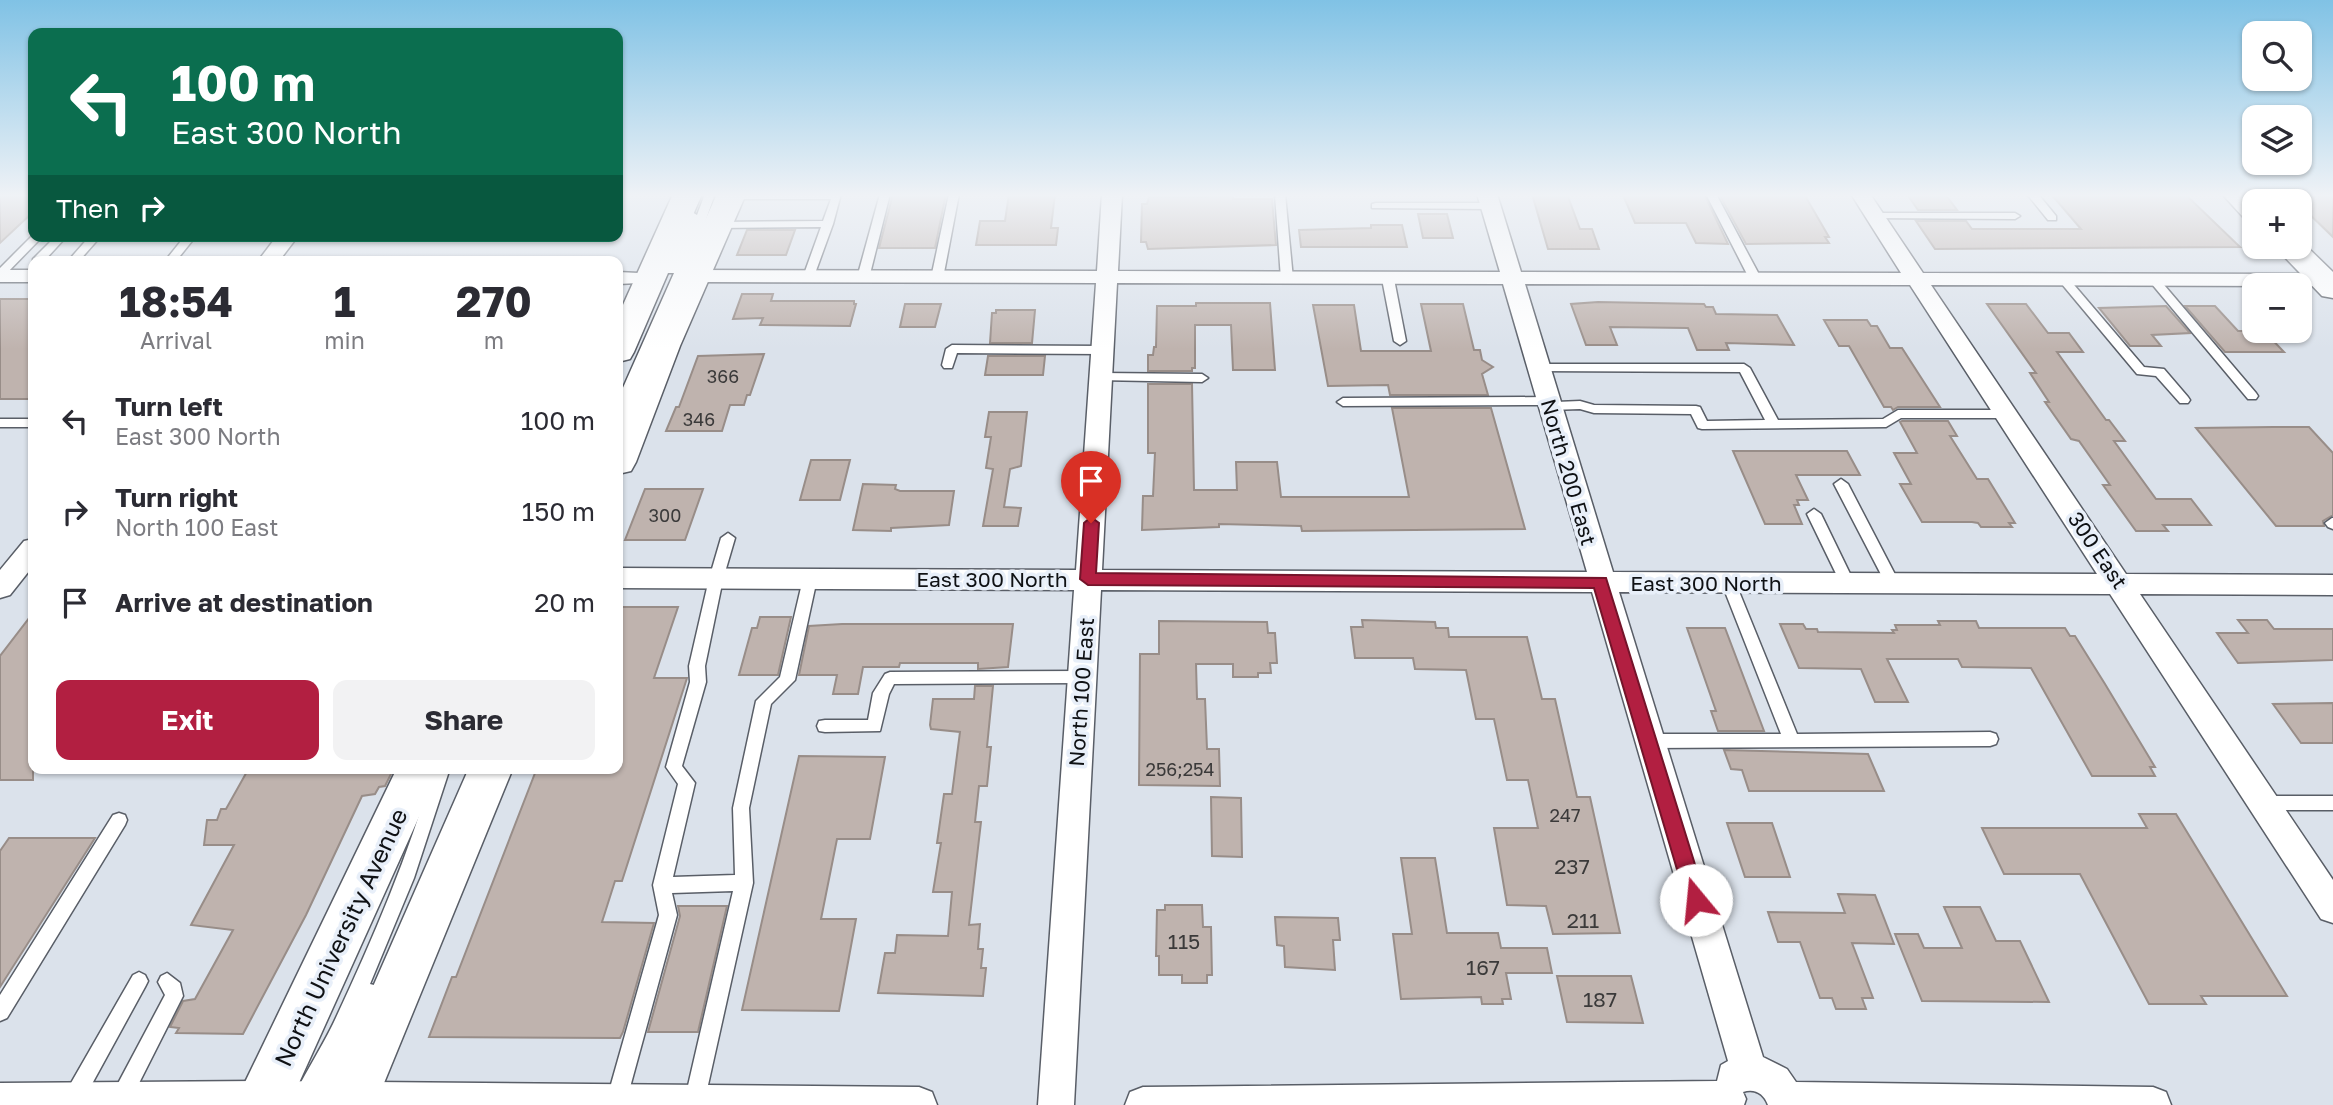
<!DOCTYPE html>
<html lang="en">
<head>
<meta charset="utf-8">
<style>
	:root { --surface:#fff; --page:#f2f2f3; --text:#2b2b33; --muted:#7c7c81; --accent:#b21f41 }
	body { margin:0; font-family:"Golos Text",sans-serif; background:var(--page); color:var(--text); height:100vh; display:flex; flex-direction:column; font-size:26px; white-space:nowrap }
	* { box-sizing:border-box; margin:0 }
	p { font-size:23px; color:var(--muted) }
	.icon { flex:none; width:38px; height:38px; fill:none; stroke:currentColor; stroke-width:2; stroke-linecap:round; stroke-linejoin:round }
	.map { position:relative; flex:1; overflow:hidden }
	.panel { position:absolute; left:28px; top:256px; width:595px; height:518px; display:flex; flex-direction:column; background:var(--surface); border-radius:14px; box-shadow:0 2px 5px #0004 }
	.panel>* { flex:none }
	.guide { position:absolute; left:28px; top:28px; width:595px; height:214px; border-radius:14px; box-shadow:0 2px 5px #0004; background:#0b6e4f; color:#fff; overflow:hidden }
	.controls { position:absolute; left:2242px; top:21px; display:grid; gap:14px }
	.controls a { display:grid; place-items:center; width:70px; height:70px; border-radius:14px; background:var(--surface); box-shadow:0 2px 5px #0004; font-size:35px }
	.pin { position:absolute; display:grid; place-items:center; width:60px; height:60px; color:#fff; margin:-72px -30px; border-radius:50% 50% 50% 0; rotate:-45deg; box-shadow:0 0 7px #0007 }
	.pin .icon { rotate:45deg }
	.me { position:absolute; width:77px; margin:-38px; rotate:343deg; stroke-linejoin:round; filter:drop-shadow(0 0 5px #0008) }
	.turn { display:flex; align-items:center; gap:24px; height:147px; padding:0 28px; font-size:32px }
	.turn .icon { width:91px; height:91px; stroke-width:2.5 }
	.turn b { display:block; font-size:49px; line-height:60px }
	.then { display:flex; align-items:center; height:66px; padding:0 28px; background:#0003; gap:14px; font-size:26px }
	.eta { display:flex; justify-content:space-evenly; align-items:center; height:119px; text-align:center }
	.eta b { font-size:42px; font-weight:700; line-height:49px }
	.cta { display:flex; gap:14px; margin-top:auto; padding:14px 28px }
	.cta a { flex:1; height:80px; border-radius:14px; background:var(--accent); color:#fff; font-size:28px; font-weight:700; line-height:80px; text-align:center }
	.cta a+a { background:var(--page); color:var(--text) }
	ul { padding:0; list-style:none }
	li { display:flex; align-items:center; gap:21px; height:91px; padding:0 28px }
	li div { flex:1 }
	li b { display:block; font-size:26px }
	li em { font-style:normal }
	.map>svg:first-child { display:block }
	.building { fill:#bfb3ae; stroke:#988d88; stroke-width:2 }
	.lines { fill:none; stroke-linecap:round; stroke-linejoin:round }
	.lane-casing { stroke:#595e67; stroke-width:3 }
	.street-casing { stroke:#595e67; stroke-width:3 }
	.secondary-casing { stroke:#595e67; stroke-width:3 }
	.highway-casing { stroke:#595e67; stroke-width:3 }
	.lane { fill:#fff; fill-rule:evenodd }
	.street { fill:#fff; fill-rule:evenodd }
	.secondary { fill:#fff; fill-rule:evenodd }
	.highway { fill:#fff; fill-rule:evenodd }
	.route { fill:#b21f41; stroke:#74142a; stroke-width:2 }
	.labels { text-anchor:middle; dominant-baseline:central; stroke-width:7; stroke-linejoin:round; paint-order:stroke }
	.number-label { font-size:18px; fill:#3b3a3a }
	.street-label { font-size:21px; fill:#0f1114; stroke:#e8eff9 }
	.near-number-label { font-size:21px; fill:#3b3a3a }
	.near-street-label { font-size:24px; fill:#0f1114; stroke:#e8eff9 }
</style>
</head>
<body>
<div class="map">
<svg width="2333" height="1105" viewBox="0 0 2333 1105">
	<rect width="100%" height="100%" fill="#dbe2eb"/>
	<path class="building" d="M0,194H33V212L0,243Z
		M893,194H946L935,248H879Z
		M1009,194H1055L1051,228H1058L1056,245H976L980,221H1005Z
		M1207,194H1233V199H1272L1276,245L1148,249L1146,242H1141L1142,204H1147L1149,197H1207Z
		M1532,194H1567L1580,229H1592L1599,249H1548Z
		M1704,194L1728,244L1696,243L1686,223H1635L1623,195Z
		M1719,194H1804L1829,237H1825L1829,243L1746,244Z
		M1907,194H1945L1957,210H1918Z
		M2051,194H2185L2240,247L1935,249L1916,221H1966L1972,229H2081Z
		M2288,194H2333V237L2300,205V201H2295Z
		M1418,214H1447L1453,238H1423Z
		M1371,225H1402L1407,247H1301L1299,230L1371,228Z
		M747,230H795L786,255H737Z
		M742,294H773L771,301H854V304H856L850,326L760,325L763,318L733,319Z
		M0,299H33V399H0Z
		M1598,302L1704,304L1706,307H1713L1716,314L1777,315L1794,345L1726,343L1729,350H1697L1688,328L1610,327L1617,345H1586L1571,304Z
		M1196,303H1270L1275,370H1233L1231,325H1195V368H1192V371H1148V355H1153L1154,347H1156L1157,306H1196Z
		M905,304H941L935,327H900Z
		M1421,304H1463L1474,350H1480L1482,360L1493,367L1482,374L1488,395H1390L1388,385L1328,386L1313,305H1354L1361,351H1431Z
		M1987,304H2026L2048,333H2069L2083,352H2057L2106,420H2109L2125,441H2114L2156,499H2191L2211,525H2163L2168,531H2136L2103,485H2110L2079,441L2071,439L2045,402H2049L2030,373H2036Z
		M2166,306L2190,333L2152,335L2161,346H2130L2099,308Z
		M2185,306H2215L2238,331H2264L2284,352H2225Z
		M996,310H1035L1032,343H990L992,313H996Z
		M1824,320H1867L1871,326H1877L1890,348H1902L1940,407H1898L1893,410L1891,407H1884L1849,346H1839Z
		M764,354L750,395H747L744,405H730L722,431H666L676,407H679L698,356Z
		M988,356H1045L1043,375H985Z
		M1148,384H1192L1194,490H1237L1236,462H1277L1281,497H1409L1392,408H1491L1525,529L1302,531L1301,526L1219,524V527L1142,530L1143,496H1153L1155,453H1148Z
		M989,412H1027L1021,466L1010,469L1004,507L1021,508L1018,526H983L993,469L986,468L991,437H985Z
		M1902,421H1948L1957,436H1950L1977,479H1988L2015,523H2009L2012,527H1981L1978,523L1972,522H1922L1900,484H1911L1894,453H1917L1900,422Z
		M2273,427H2309L2333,453V515L2323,521L2324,526H2276L2196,428Z
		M1733,451H1847L1860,475H1796L1808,500H1797L1799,505H1794L1802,524H1765Z
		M811,460H850L840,500H800Z
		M863,484L896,485L895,489L900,491H954L949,525L891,528V531L853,530Z
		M645,489H703L685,540H625Z
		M618,607H678L654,678H687L622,881H615L602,922L654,923L623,1032L620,1038L429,1037L452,977H456L537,768H618Z
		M33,613V780H0V656Z
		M760,617H791L778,675H739L752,628H757Z
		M1362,620L1435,622L1436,628H1448L1449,637H1527L1542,699H1555L1577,797H1590L1620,933L1553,934L1546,906L1507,905L1494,828H1538L1528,780H1507L1494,719H1476L1466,670L1415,669L1413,658H1355L1351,627H1363Z
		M2238,620H2267L2274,629H2333V660L2238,663L2217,633H2248Z
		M1159,621L1267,622L1268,633H1275L1277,663H1270L1271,673H1258V677H1233V664H1196L1197,699H1205L1207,749H1219L1220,786L1139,785L1140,654H1159Z
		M1938,621H1976L1979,628H2065L2070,636H2075L2105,684L2155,767H2150L2155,776H2092L2031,668L1962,667L1958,659H1887L1908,702H1875L1861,669L1799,668L1780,624H1803L1806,629H1817L1818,632L1894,633L1892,630H1897L1895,625H1940Z
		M842,624H1013L1008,667L978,669V663H900L899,667H863L858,694H833L837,675H799L809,626Z
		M1687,628H1725L1764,731H1718L1711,711H1716Z
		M975,686H993L987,747H991L987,786H979L975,822H981L969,925L980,924L978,949H983L981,968H986L983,996L878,993L885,953H895L897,935L948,936L952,892H933L941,843H937L944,794H952L960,732L931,729L930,725L933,699H974Z
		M2333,703V743H2301L2273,704Z
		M1724,750L1868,754L1884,791H1749L1742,770L1731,769Z
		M799,756L885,757L870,839H837L821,919H856L839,1011L742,1010Z
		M249,768H394L385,786L379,787L375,794L362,796L306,915L243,1034L176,1033L179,1028L170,1027L183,1001L195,999L233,930L191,925L234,845H204L207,820H217L221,809H226Z
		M1211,797L1241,798L1242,857L1212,856Z
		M2139,814H2176L2287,996H2201L2206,1004H2149L2080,874H2004L1982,828H2147Z
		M1727,823H1772L1790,877H1745Z
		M9,838H95L0,987V851Z
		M1401,858H1435L1447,933H1498L1501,948H1547L1552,973H1506L1511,999H1502L1503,1004H1482L1481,997L1401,999L1393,934H1412Z
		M1838,894L1875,895L1894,944L1852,943L1873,998H1862L1866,1009H1836L1832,998H1820L1800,942H1778L1768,912L1845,913Z
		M1165,905H1202L1203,927H1211L1212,975H1207V983H1182V975H1159V956H1156L1157,910H1165Z
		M678,906H727L698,1032H648L680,916Z
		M1944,907H1980L1996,941H2020L2049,1002L1922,1001L1895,934H1918L1924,948H1962Z
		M1275,917L1338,918L1340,940H1333L1335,970L1285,967L1284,946L1277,945Z
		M1557,976H1631L1643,1023L1567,1022Z"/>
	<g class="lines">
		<defs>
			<path id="lane" d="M705,194H715L693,256L624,413L618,417V399L674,273H666L664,271L687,215L692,212L697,215Z
				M727,194H841L833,224L813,279L809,280L803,277L821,227L718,228L713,225L718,222L823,221L831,199H731L727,198Z
				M880,194H890L869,278L863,281L857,278Z
				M949,194H959L943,278L937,281L931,278Z
				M1275,194H1285L1293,279L1287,282L1281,279Z
				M1706,194H1716L1762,280L1760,282L1756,283L1750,280Z
				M2027,194H2038L2056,216V220H2048Z
				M1376,203H1490L1495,206L1490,209L1372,208V204Z
				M1875,213H2015L2020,216L2015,219L1871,218V214Z
				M33,235L43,236L4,276L0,277V268Z
				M56,236H67L44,261H33V263V259Z
				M90,236H101L79,261H68Z
				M185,236H196L176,261H165Z
				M1388,276L1394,279L1406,341L1400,345L1394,341L1382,279Z
				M2065,278L2069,279L2144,367L2164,369L2188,397L2190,400L2188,403H2180L2156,376L2137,374L2061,283V279Z
				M2155,278L2159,279L2256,393L2258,396L2256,399H2248L2151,283V279Z
				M952,345L1103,346L1109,350L1103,354L957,353L952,368H944L942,365L946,349Z
				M1540,364H1744L1750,368L1778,420L1883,419L1898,410H2007L2013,414L2007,418H1901L1886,427L1702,429L1698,428L1691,414L1594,413L1580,409L1551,410L1547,409L1545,405L1343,406L1337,402L1343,398L1550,397L1554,398L1556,402L1580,401L1594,405L1696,406L1700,407L1707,421L1765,420L1740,372L1536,371L1534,368Z
				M1101,373L1202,374L1208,378L1202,382L1097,380L1095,377L1097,374Z
				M0,419H33V427H0Z
				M1841,479L1848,484L1900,584L1898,588H1888L1886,584L1834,484Z
				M1814,509L1821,514L1855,584L1853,588H1843L1841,584L1807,514Z
				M2332,518H2333V529L2328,527L2325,523Z
				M728,533L735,538L723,579L705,666L706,682L682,766L695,783L673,877L735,875L733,808L756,701L780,677L803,579L805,575H815L817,579L795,680L771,704L749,808L753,883L704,1103L703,1105H685L684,1103L733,891L672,893L677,915L626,1102L625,1105H607L606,1102L659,915L653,885L678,784L666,767L690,682L689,666L709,579L721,538Z
				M1729,579L1734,580L1736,584L1797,734L1990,732L1996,734L1998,739L1996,744L1990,746L1648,748L1642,746L1640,741L1642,736L1648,734H1781L1722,584L1724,580Z
				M1082,671L1087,673L1090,677L1087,681L1082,683L894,684L889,694L880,731L825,732L819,731L817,726L819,721L825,720H868L873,693L885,674L890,672Z
				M434,768H450L414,878L370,984L378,986L380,992L349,1058L322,1105H290C302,1077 320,1051 333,1024C372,941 408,857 434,768Z
				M2264,796H2333V810H2264L2258,808L2256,803L2258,798Z
				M119,813L125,815L127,820L125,825L7,1018L0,1021V995L113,815Z
				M139,972L145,975L148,981L145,987L81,1104H67L64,1097L67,1090L133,975Z
				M167,973L180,983L183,996L128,1105H114L111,1098L114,1091L165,995L158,982L161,976Z"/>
			<path id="street" d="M1102,194H1122L1118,271L1500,272L1477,194H1497L1521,272L1901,273L1851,194H1870L1923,273L2333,274V286L1931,285L2126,574L2333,575V595L2140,594L2333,880V923L2321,919L2110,594L1619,592L1763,1057L1787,1069L1796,1082L2153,1087L2166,1092L2171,1105H1768C1764,1094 1755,1088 1743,1092L1746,1099L1744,1105H1125L1130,1092L1143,1087L1717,1081L1721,1065L1728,1061L1592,592L1101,590L1074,1105H1038L1074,590L618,588V568L1076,570L1096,283L694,282L687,280L683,276L687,272L694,270L1097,271ZM1117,283L1503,284L1587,572L1102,570ZM1525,284L1910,285L2097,574L1613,572Z
				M277,236H298L279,261H258Z
				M0,270H33V282H0Z
				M618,272L659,274L663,278L659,282L618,284Z
				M33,539V566L10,595L0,598V570L24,541Z
				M264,1081L919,1087L932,1092L937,1105H0V1083Z"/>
			<path id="secondary" d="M2222,194H2253L2260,201H2254V221L2244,218Z
				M2300,240L2333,272V298L2322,296L2275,247H2300Z"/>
			<path id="highway" d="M673,194H702L634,352L630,359L618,362V316Z
				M717,194H746L680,346L636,462L631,471L618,474V419L648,346Z
				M397,768H441L289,1105H234Z
				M469,768H513L375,1105H321Z"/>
		</defs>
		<use href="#lane" class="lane-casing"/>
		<use href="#street" class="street-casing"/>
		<use href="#secondary" class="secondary-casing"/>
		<use href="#highway" class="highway-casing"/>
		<use href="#lane" class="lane"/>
		<use href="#street" class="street"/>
		<use href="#secondary" class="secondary"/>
		<use href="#highway" class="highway"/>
	</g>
	<linearGradient id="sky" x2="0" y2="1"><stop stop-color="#80c2e5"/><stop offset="0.56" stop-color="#eff2f6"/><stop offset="1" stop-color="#eff2f6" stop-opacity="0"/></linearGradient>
	<rect width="2333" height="349" fill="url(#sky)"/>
	<path class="route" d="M1091,517L1099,523L1096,573L1606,578L1706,900L1703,906L1696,909L1689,906L1686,900L1594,588L1088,585L1080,579L1084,523Z"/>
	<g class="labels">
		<g class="number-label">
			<text x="723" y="376">366</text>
			<text x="699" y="419">346</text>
			<text x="665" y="515">300</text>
			<text x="1180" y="769">256;254</text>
			<text x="1565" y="815">247</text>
		</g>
		<g class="street-label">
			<text transform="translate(1569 472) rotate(74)">North 200 East</text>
			<text transform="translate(2098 550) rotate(56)">300 East</text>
			<text x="992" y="579">East 300 North</text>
			<text x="1706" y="583">East 300 North</text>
			<text transform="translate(1081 692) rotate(-86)">North 100 East</text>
		</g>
		<g class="near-number-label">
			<text x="1572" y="866">237</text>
			<text x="1583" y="920">211</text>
			<text x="1184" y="941">115</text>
			<text x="1483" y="967">167</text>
			<text x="1600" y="999">187</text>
		</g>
		<g class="near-street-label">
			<text transform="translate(340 937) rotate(-65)">North University Avenue</text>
		</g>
	</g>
</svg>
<div class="controls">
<a><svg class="icon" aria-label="search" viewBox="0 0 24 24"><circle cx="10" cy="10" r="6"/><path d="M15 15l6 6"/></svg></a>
<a><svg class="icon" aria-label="layers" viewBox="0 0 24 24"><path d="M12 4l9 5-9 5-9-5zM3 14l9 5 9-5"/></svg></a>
<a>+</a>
<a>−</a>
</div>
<div class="pin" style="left:1091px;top:523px;background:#d93025"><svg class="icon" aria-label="arrive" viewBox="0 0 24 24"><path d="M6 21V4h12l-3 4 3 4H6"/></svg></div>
<svg class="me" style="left:1696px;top:900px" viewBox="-20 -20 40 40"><circle r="19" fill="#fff"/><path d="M0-13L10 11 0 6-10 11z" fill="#b21f41"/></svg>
<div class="guide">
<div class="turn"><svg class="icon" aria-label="left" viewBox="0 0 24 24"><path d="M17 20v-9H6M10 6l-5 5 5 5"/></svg><div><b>100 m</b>East 300 North</div></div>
<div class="then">Then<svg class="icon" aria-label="right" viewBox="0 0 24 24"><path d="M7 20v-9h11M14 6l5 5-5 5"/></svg></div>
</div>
<section class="panel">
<div class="eta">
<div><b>18:54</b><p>Arrival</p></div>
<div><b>1</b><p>min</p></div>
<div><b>270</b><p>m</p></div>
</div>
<ul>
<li><svg class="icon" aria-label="left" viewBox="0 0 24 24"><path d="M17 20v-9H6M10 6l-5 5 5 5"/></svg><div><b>Turn left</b><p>East 300 North</p></div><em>100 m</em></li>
<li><svg class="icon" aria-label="right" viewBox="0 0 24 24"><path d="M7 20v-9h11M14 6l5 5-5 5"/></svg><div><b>Turn right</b><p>North 100 East</p></div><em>150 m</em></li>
<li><svg class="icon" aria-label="arrive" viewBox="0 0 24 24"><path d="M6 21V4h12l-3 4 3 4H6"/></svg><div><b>Arrive at destination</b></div><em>20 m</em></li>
</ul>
<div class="cta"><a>Exit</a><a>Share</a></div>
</section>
</div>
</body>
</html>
